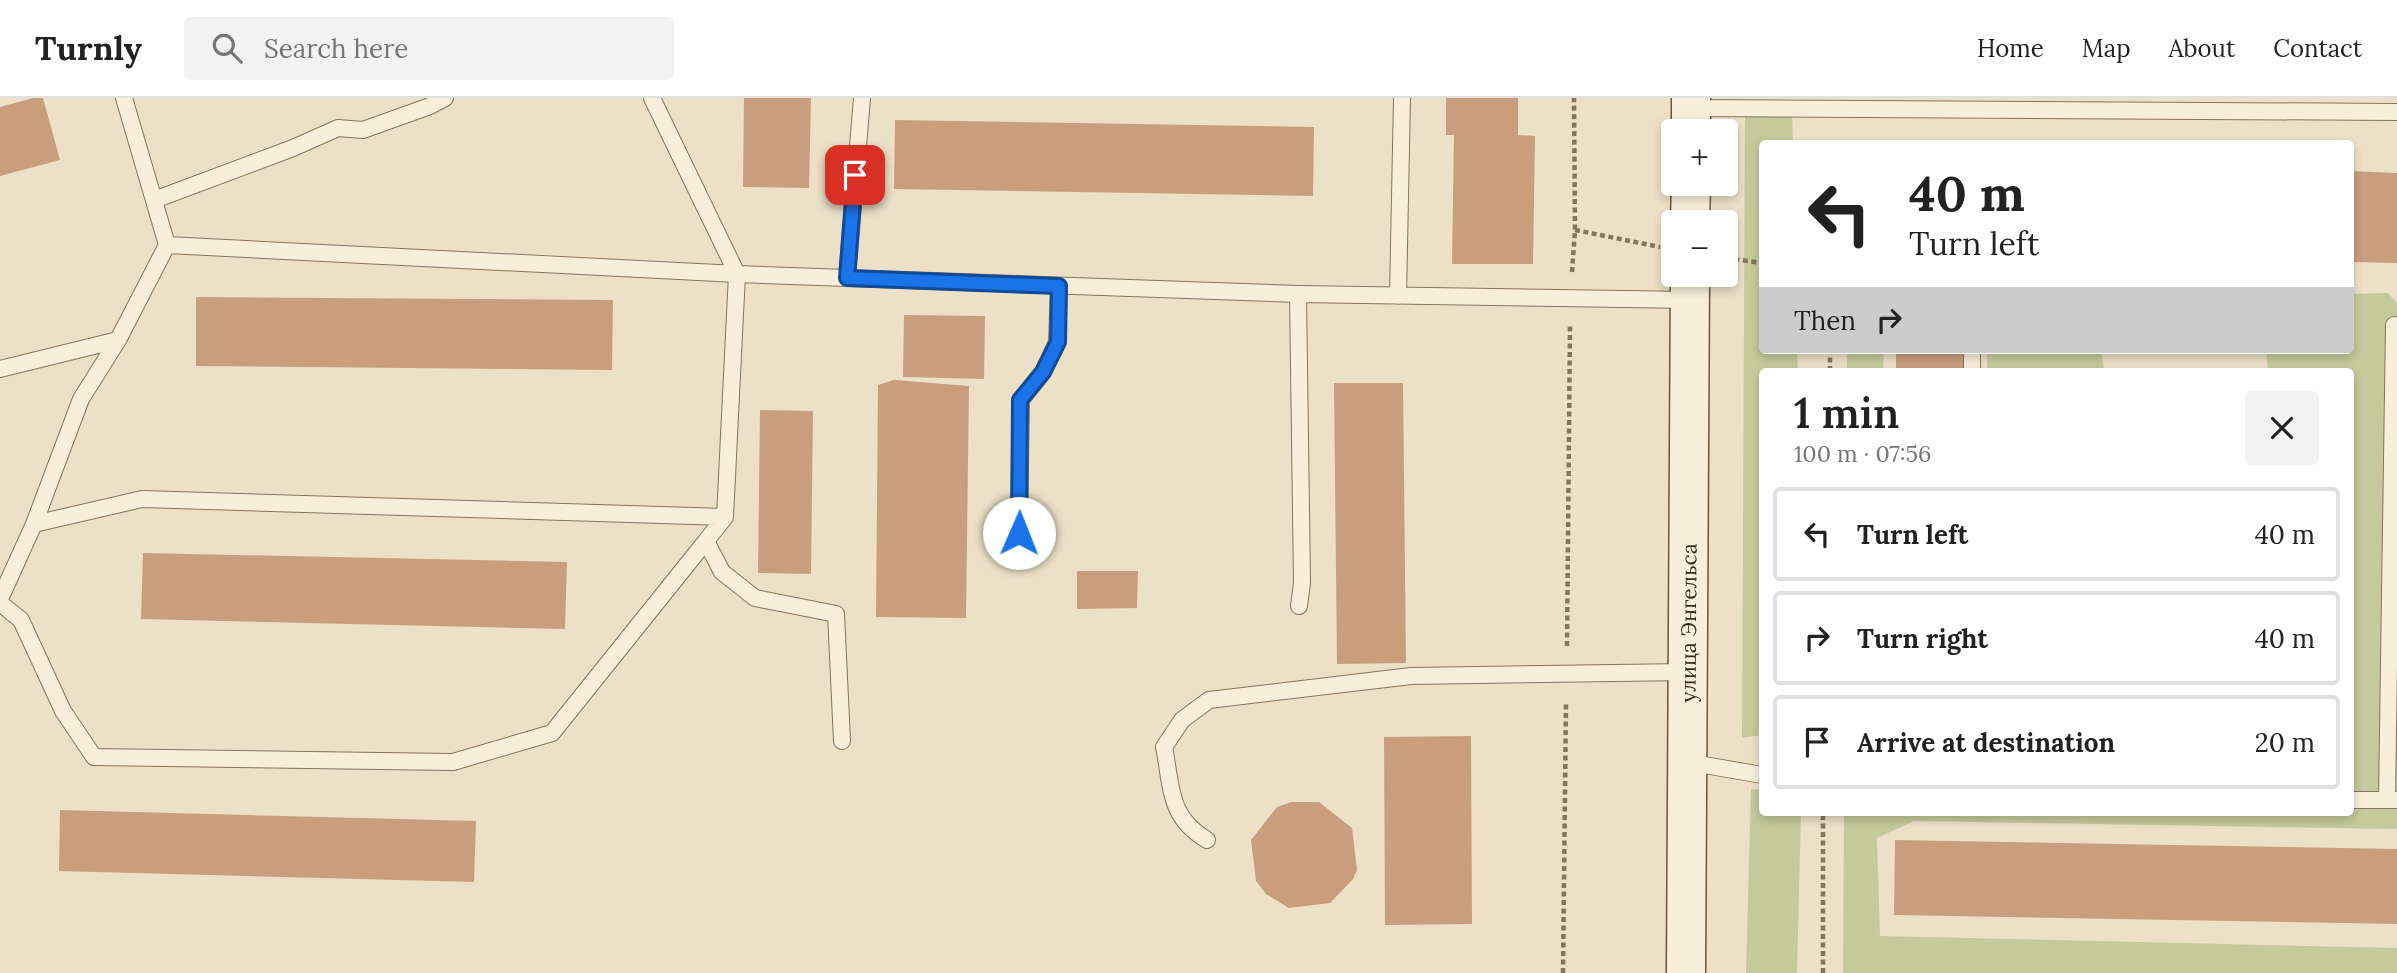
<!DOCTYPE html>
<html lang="en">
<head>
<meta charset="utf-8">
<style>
	:root { --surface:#fff; --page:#f2f2f2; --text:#222; --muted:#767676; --line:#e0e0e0 }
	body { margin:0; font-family:Lora,serif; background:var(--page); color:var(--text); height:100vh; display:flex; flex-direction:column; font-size:26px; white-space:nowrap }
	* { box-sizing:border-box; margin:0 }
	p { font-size:23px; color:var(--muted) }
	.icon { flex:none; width:38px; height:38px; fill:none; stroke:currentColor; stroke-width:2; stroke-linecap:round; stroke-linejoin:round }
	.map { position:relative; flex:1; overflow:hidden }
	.drawer { position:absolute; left:1759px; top:270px; width:595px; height:448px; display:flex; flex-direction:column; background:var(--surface); border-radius:7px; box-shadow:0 4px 10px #0003 }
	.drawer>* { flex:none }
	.hud { position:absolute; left:1759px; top:42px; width:595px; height:214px; border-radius:7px; box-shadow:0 4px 10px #0003; background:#fff; color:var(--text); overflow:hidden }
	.controls { position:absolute; left:1661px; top:21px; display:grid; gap:14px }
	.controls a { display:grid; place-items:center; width:77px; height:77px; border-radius:7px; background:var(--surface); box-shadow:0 4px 10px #0003; font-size:35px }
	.pin { position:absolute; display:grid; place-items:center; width:60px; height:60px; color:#fff; margin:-30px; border-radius:14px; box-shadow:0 4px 10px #0006 }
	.me { position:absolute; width:77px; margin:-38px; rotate:1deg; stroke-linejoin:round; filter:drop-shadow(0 0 5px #0008) }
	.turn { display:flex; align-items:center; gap:24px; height:147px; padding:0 35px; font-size:32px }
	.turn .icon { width:91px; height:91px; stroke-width:2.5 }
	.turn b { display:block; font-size:49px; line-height:60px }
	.then { display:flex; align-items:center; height:66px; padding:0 35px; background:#0003; gap:14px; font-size:26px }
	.round { display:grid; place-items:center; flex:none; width:74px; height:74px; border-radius:7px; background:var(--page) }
	.overview { display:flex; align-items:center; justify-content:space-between; height:119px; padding:0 35px }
	h1 { font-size:42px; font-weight:600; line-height:52px }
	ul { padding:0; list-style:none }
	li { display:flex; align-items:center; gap:21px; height:94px; margin:0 14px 10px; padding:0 21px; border:4px solid var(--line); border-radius:7px }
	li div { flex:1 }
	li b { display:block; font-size:26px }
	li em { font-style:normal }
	header { display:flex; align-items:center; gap:42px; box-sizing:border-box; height:98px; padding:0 35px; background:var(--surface); border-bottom:2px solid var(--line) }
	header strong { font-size:33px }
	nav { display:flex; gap:38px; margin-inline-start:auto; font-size:24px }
	.search { width:490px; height:63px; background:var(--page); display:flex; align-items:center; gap:18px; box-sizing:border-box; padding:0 24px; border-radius:7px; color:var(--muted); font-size:26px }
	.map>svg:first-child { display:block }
	.green { fill:#c4ca9b }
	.building { fill:#c89e7f }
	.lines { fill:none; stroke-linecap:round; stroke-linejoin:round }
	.lane-casing { stroke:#87745d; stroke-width:18 }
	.secondary-casing { stroke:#695540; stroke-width:41 }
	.path { stroke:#87745d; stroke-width:4.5; stroke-dasharray:5 3.5; stroke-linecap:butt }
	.lane { stroke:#f7efda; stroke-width:16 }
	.secondary { stroke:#f7efda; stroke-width:38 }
	.route-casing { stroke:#114b97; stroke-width:18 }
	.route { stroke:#1a73e8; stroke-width:12 }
	.labels { text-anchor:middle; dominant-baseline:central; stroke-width:7; stroke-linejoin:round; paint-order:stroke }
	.street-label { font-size:21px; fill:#382c20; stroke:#f4ecd6 }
</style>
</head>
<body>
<header>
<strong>Turnly</strong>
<div class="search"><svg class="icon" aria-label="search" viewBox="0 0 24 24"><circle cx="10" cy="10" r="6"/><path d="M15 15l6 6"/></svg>Search here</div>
<nav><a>Home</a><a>Map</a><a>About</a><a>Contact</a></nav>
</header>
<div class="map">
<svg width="2397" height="875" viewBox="0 0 2397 875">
	<rect width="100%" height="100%" fill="#ece1c7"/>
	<path class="green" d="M1745,13L1792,16L1793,45L1762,46V252H1797L1798,273H1762V637L1742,640Z
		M2388,195L2397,205V731L1914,723L1877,740L1880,838L2397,850V875H1843L1844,714H2350V273H2268L2266,252H2350V196Z
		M1847,252H1884L1883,273H1847Z
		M1987,252H2101L2104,273H1987Z
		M1751,691L1762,692V714H1801L1797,875H1746Z"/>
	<path class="building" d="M33,0H43L60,62L0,78V9Z
		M744,0H811L809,90L743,89Z
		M1446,0H1518V37L1535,38L1533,166H1452L1454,37H1446Z
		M895,22L1314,29L1313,98L894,91Z
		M2350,73L2397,75V165L2350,164Z
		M196,199L613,202L612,272L196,268Z
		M904,217L985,218L984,281L903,279Z
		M1896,252H1971V273H1896Z
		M894,282L969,288L966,520L876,519L878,287Z
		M1334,285H1403L1406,565L1337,566Z
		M760,312L813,313L811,476L758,475Z
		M143,455L567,464L565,531L141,521Z
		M1077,473H1138L1137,510L1077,511Z
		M1471,638L1472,826L1385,827L1384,639Z
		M1291,704H1319L1352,730L1357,772L1353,781L1330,805L1289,810L1266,796L1256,783L1251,742L1277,709Z
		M60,712L476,723L474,784L59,773Z
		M1895,742L2397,751V826L1894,817Z"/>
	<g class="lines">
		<defs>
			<path id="lane" d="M124,0L167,147
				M1691,10L2397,14
				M154,102L293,50L338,30L363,32L430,8L445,0
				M847,180L862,0
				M1298,196L1302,485L1299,508
				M1398,198L1402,0
				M1972,252V273
				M0,271L118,242
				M34,426L142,401L725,419
				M1019,435L1021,302L1043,274L1057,244L1059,188
				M0,501L34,426L81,301L118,242L167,147L737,176L652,0
				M0,505L21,522L63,613L94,659L453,664L552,635L706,443
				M842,643L836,516L755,500L722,474L706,443L725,419L737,176L1298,196L1691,202
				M1687,664L1762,677
				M2387,701L2394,227
				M2350,702H2397
				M1207,742C1168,719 1172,689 1164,649L1182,622L1209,602L1411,578L1688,574"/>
			<g id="secondary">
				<path d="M1691,33V0"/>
				<path d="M1690,124L1691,86"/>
				<path id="s1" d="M1686,875L1690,177"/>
			</g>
		</defs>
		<use href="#lane" class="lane-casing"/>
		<use href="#secondary" class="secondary-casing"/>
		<path class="path" d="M1575,132L1660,149
			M1726,160L1762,165
			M1572,174L1575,132L1574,0
			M1830,273V252
			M1567,548L1570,228
			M1563,875L1566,603
			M1823,875V714"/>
		<use href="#lane" class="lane"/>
		<use href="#secondary" class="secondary"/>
	</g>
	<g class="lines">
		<defs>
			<path id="route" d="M855,77L847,180L1059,188L1058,244L1043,274L1020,302L1019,435"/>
		</defs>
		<use href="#route" class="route-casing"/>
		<use href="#route" class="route"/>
	</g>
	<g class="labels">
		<g class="street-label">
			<text stroke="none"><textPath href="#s1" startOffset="350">улица Энгельса</textPath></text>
		</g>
	</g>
</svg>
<div class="controls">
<a>+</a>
<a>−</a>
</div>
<div class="pin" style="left:855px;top:77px;background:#d93025"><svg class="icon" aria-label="arrive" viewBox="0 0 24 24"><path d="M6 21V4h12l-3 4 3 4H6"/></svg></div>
<svg class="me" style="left:1019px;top:435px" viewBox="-20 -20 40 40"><circle r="19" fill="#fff"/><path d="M0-13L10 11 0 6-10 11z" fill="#1a73e8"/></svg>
<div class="hud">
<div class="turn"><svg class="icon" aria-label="left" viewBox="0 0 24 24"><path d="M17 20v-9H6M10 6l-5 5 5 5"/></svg><div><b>40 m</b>Turn left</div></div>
<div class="then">Then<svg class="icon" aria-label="right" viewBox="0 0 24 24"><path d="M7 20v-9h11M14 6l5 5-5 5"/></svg></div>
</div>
<section class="drawer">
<div class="overview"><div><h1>1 min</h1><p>100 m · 07:56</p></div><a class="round"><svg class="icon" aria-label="close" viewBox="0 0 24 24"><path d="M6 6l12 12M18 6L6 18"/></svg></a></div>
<ul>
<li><svg class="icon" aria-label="left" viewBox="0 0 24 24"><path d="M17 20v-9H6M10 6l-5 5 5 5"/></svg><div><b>Turn left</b></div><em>40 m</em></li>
<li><svg class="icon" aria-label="right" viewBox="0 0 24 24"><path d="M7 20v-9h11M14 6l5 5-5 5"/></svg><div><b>Turn right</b></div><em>40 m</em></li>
<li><svg class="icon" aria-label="arrive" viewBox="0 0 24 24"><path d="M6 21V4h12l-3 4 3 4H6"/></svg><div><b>Arrive at destination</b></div><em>20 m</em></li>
</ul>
</section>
</div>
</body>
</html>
